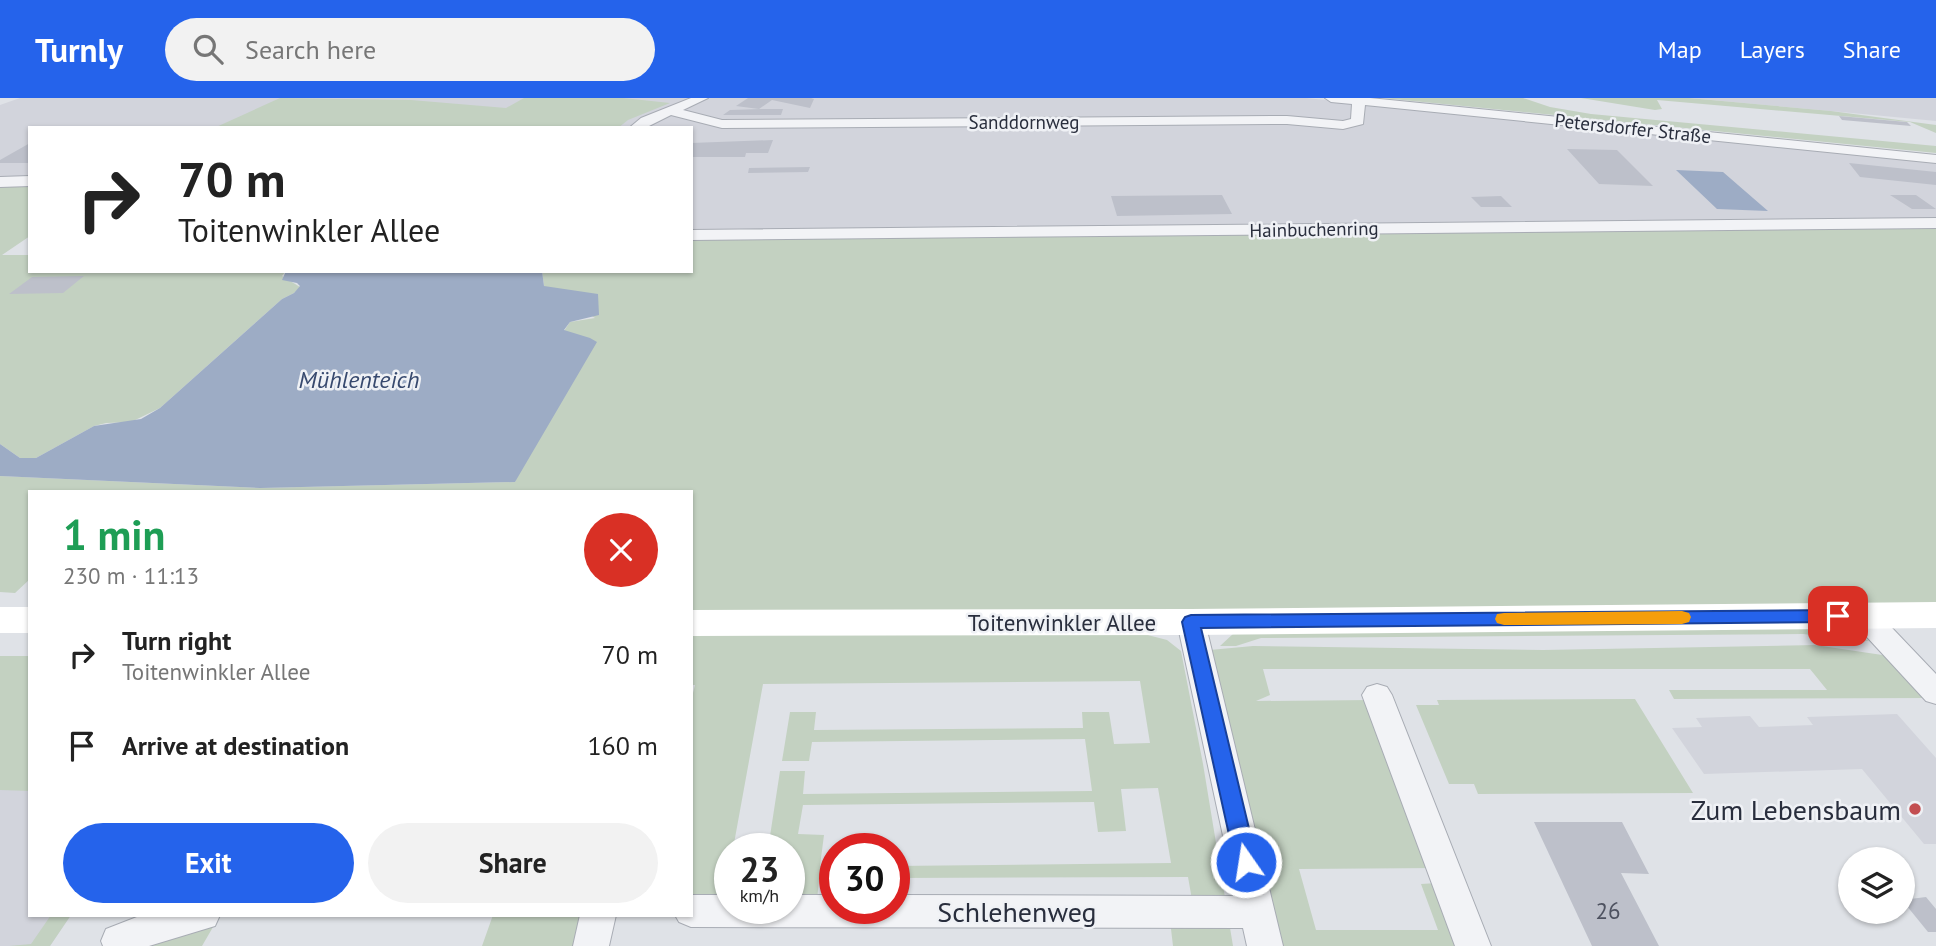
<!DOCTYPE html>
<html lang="en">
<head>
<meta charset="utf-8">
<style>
	:root { --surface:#fff; --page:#f2f2f2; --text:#222; --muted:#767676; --accent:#2563eb }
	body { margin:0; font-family:"PT Sans",sans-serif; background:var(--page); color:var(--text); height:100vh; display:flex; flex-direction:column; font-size:26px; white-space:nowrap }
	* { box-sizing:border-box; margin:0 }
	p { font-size:23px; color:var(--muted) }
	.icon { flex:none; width:38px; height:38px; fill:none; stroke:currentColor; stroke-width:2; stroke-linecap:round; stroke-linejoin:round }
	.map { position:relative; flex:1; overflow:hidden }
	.panel { position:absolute; left:28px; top:392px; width:665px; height:427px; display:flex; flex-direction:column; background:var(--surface); border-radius:0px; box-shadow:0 2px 5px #0004 }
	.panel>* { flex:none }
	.banner { position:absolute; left:28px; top:28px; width:665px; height:147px; border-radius:0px; box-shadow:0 2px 5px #0004; background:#fff; color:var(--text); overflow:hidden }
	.tools { position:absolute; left:1838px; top:749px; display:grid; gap:14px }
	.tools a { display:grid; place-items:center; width:77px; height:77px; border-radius:50%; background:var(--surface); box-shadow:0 2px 5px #0004; font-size:35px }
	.speed { position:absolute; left:714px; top:735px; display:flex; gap:14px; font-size:35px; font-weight:700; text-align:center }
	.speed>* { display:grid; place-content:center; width:91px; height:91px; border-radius:50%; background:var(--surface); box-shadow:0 2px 5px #0004; line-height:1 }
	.speed small { font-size:18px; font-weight:400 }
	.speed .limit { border:10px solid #d22; background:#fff; color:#111 }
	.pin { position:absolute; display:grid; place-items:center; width:60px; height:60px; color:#fff; margin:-30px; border-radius:14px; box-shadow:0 4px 10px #0006 }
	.me { position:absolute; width:77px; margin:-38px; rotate:347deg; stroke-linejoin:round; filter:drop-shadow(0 0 5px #0008) }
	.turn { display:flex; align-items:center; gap:24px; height:147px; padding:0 35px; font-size:32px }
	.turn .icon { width:91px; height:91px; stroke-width:2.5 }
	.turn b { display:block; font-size:49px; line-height:60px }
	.round { display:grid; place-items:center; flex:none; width:74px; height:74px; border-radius:37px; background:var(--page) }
	.overview { display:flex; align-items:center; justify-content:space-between; height:119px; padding:0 35px }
	h1 { font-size:42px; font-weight:800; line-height:52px; color:#1e9e55 }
	.action { display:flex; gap:14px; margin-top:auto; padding:14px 35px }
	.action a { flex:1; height:80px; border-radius:42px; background:var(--accent); color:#fff; font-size:28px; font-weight:800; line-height:80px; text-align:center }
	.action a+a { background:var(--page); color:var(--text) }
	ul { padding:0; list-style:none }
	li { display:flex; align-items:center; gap:21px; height:91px; padding:0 35px }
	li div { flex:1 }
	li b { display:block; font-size:26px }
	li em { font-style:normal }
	header { display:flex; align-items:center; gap:42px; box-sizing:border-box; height:98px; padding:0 35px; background:var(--accent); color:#fff }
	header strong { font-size:33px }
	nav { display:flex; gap:38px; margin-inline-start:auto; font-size:24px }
	.search { width:490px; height:63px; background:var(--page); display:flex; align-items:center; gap:18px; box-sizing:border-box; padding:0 24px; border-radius:38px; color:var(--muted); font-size:26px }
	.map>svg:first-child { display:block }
	.built { fill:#d2d4dc }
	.green { fill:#c3d1c1; fill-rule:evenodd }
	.water { fill:#9dacc5 }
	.building { fill:#bdc0ca }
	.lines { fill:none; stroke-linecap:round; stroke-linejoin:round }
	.street-casing { stroke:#a8acb4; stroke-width:2 }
	.street { fill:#f2f3f6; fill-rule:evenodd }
	.secondary { fill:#fff; fill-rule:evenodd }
	.route { fill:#2563eb; stroke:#184099; stroke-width:2 }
	.slow { fill:#f59e0b }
	.poi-dot { fill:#c34e51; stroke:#eff1f5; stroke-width:2.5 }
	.labels { text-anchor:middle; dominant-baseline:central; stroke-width:5; stroke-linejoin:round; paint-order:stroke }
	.far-street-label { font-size:19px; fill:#292e3d; stroke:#eff1f5 }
	.street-label { font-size:23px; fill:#292e3d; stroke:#eff1f5 }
	.near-number-label { font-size:23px; fill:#4e5260 }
	.water-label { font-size:24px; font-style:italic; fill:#37496e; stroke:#eff1f5 }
	.near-poi-label { font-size:28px; fill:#292e3d; stroke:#eff1f5; text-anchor:end }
	.near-street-label { font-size:28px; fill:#292e3d; stroke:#eff1f5 }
</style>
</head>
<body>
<header>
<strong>Turnly</strong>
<div class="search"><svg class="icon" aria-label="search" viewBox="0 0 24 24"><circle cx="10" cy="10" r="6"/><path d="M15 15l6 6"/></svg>Search here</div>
<nav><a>Map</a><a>Layers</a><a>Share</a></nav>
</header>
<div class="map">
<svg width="1936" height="848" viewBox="0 0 1936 848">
	<rect width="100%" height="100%" fill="#dfe2e7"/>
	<path class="built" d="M20,0H1306L1936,64V128L691,141V30H30V88L0,89V7Z
		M1689,0H1936V23L1831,13Z
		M0,558H30V817H71L50,848H0Z
		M1897,616L1936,660V746H1924L1862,671L1704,676L1672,630L1702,629L1696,620L1750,618L1759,629L1813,627L1807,619Z"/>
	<path class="green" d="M280,0L411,2L506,10L524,0H623L670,5L628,22L618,30H214Z
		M1383,0H1523L1550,9L1591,16L1936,48V55Z
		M1581,0H1689L1831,13L1936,27V35L1910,24L1657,2L1662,11L1655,12Z
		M30,88V138L2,157H30V173H286L282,178L300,189L294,195L282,201L160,310L131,324L106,325L94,328L36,360H20L0,346V89Z
		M1936,128V507L691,516V394H30V481L15,495L0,494V378L260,390L515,384L568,235L564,233L570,224L595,220L544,188L542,173H691V141Z
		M1827,528L1845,531L1869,543L1803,536L1261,540L1236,548H1220L1234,535Z
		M1140,535L1167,542L1181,553L1203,666L1233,848H1173L1169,814L1194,813L1188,779L894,780V768L1171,765L1158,690L1121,691L1126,733L1098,734L1094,704L803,707L798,736L824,737L820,768L835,769V780L819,781L816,813H691V603L695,587H691V537ZM1140,583L1150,645L1114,646L1109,614H1082L1083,630L814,632L816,614H790L782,663H809L812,644L1085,641L1092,693L803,696L805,673H780L768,751H789V810H730V751H733L763,586Z
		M1815,547L1889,558L1929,600L1674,601L1669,592H1827L1810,571H1263L1270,597L1256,603L1372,602L1437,770L1299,771L1316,832H1438L1421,786L1437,785L1461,848H1265L1199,553L1253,548L1543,552Z
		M0,558H30V693L0,692Z
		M1635,601L1693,695L1478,696L1474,686H1449L1416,607H1439L1437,602Z
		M51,817H71L50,848H9L31,846Z
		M220,817L202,848H110Z
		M493,817H598L591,848H482Z"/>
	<path class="water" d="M1676,72L1723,74L1768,113L1717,111Z
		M286,173H542L544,188L598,196L599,217L570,224L564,232L590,240L597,244L515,384L260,390L0,378V346L20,360H36L94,328L141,321L160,310L282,201L294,195L300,188L297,185L282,182Z"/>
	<path class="building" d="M748,0H811L814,1L810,10L772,2L759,11L736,8Z
		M761,11H783L781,17H723L730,12Z
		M1839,18L1907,24L1911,28L1842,22Z
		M773,42L768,55H746L745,59H691V45Z
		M30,45V65H0V62Z
		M1567,51L1617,52L1653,88L1599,86Z
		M1849,65L1936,74V87L1860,79Z
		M810,69L808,74L748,75L749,70Z
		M1222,97L1232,116L1117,118L1111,98Z
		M1890,97H1916L1936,111H1912Z
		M1501,98L1512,109H1481L1471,99Z
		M84,178L63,195L9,196L32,179Z
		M1534,724H1622L1649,776L1621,775L1659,848H1592Z
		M1926,799L1936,811V834H1928L1902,802Z"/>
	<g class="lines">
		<defs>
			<path id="street" d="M691,0H708L683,12L722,22L1287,18L1343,23L1351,21L1352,6L1331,4L1325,0H1370L1936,57V65L1365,7L1363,26L1343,31L1287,26L722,30L671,17L645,30H629L641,20Z
				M30,78V88L0,89V79Z
				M1936,120V130L691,142V132Z
				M1864,508L1874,511L1936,576V606L1926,603L1854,525L1850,518L1854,511Z
				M1191,514L1201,517L1205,524L1283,848H1247L1243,830L691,829L679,824L675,817H691V797H730V810H789V797H835V810H894V797L1236,798L1177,524L1181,517Z
				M1377,586L1387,589L1392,597L1491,848H1455L1362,597L1367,589Z
				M142,817H220L215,828L149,848H103L101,843L106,831Z
				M580,817H616L609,848H573Z"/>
		</defs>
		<use href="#street" class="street-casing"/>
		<use href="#street" class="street"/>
		<path class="secondary" d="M1936,504V530L1191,537L691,538V512L1191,511Z
			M0,509H30V535H0Z"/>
	</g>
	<path class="route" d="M1838,512L1844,514L1847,518L1844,522L1838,524L1201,530L1257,764L1254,771L1246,774L1239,771L1235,764L1182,524L1185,519L1191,517Z"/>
	<path class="slow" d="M1682,513L1689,515L1691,519L1689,524L1682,526L1504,527L1497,525L1495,521L1497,516L1504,515Z"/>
	<circle class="poi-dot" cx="1915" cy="711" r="7"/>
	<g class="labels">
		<g class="far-street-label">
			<text x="1024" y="24">Sanddornweg</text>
			<text transform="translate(1633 30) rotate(6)">Petersdorfer Straße</text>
			<text transform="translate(1314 131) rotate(-1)">Hainbuchenring</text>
		</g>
		<g class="street-label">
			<text x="1062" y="524">Toitenwinkler Allee</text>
		</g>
		<g class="near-number-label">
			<text x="1608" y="812">26</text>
		</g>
		<g class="water-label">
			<text x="359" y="281">Mühlenteich</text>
		</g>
		<g class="near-poi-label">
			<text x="1901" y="711">Zum Lebensbaum</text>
		</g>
		<g class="near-street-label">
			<text x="1017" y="813">Schlehenweg</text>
		</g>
	</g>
</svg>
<div class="tools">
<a><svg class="icon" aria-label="layers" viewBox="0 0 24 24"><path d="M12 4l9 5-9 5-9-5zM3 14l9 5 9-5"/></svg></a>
</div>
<div class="speed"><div>23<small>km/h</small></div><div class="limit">30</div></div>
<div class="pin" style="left:1838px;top:518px;background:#d93025"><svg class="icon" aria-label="arrive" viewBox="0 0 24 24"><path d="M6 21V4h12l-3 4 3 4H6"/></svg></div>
<svg class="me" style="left:1246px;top:764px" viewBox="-20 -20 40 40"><circle r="17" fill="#2563eb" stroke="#fff" stroke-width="3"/><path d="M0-11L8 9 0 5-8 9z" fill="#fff"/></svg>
<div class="banner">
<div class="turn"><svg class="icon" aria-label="right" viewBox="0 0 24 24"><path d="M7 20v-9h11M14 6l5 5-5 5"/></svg><div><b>70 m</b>Toitenwinkler Allee</div></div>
</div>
<section class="panel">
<div class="overview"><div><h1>1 min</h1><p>230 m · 11:13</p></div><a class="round" style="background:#d93025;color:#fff"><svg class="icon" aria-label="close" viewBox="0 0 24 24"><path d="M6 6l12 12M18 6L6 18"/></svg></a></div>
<ul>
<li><svg class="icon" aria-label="right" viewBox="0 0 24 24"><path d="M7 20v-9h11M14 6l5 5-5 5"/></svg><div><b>Turn right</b><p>Toitenwinkler Allee</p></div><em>70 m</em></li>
<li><svg class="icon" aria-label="arrive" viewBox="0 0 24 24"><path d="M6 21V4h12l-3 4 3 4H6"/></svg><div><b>Arrive at destination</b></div><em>160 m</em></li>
</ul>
<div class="action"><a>Exit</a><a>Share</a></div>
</section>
</div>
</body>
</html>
